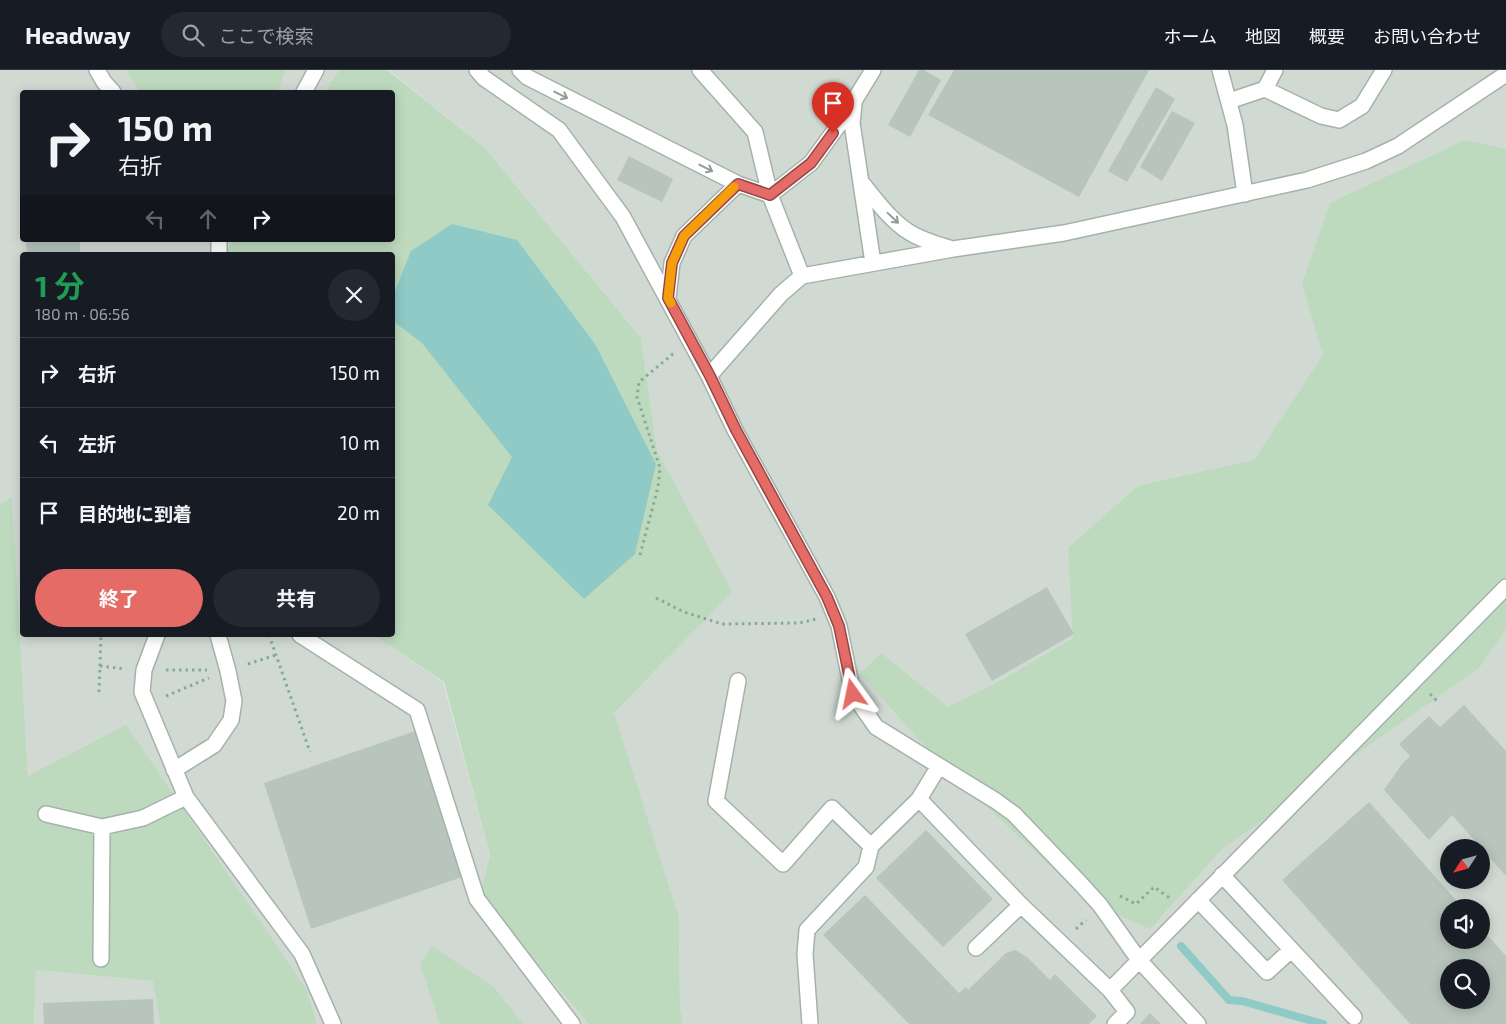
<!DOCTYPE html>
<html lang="ja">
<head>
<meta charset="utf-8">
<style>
	:root { --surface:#171b24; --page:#242831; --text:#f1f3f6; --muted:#9ea1a6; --line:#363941; --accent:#e46b66 }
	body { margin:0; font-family:"Exo 2","Noto Sans JP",sans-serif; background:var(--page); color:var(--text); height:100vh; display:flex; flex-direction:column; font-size:19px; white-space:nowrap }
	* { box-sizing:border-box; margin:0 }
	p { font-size:16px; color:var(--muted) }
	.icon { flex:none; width:28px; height:28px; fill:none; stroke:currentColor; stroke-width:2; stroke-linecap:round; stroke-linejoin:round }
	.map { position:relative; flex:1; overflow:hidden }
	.sheet { position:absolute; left:20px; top:182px; width:375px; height:385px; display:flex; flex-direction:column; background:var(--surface); border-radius:5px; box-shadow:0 2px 12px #0003 }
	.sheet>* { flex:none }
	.hud { position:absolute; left:20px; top:20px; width:375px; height:152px; border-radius:5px; box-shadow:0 2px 12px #0003; background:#171b24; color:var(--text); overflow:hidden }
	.needle { width:32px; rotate:234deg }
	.buttons { position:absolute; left:1440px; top:769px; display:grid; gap:10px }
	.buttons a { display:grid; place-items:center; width:50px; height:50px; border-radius:50%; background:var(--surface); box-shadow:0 2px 12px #0003; font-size:25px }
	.pin { position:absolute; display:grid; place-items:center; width:42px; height:42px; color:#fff; margin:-51px -21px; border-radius:50% 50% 50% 0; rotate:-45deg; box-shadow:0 0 5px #0007 }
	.pin .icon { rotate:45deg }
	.me { position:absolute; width:55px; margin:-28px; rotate:348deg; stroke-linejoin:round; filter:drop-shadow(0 0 4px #0008) }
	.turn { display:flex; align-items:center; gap:18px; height:105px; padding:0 15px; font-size:22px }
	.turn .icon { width:65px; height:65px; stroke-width:2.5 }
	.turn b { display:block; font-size:35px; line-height:42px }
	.lanes { display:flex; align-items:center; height:48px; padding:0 15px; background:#0003; justify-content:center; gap:25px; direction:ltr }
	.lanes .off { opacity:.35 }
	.round { display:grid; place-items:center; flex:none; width:52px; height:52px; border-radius:26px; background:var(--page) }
	.head { display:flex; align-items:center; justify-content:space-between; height:85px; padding:0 15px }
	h1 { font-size:30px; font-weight:700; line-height:38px; color:#1e9e55 }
	.button { display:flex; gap:10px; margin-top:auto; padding:10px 15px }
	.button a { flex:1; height:58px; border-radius:30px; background:var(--accent); color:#fff; font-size:20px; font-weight:700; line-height:58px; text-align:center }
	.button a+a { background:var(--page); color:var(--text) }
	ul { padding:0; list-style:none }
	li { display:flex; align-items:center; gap:15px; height:70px; padding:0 15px; border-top:1px solid var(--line) }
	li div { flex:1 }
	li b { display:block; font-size:19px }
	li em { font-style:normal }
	header { display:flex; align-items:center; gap:30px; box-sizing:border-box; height:70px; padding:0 25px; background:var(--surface); border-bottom:1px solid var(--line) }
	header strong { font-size:24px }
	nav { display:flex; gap:28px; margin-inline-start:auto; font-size:18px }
	.search { width:350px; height:45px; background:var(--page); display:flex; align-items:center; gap:12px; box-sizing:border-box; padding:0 18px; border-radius:28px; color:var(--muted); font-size:19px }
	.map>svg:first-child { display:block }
	.built { fill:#d0dad3; fill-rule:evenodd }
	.green { fill:#bddabe }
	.water { fill:#8fcac7 }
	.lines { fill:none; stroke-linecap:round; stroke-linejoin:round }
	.stream { stroke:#8fcac7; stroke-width:8 }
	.building { fill:#b7c5bd; fill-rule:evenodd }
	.minor-casing { stroke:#a5b2ab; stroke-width:18 }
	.path { stroke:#85ab97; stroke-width:3; stroke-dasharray:2.5 4; stroke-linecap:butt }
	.minor { stroke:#fff; stroke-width:15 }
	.oneway { stroke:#929c97 }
	.route-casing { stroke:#944642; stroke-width:12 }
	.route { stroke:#e46b66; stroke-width:9 }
	.slow { stroke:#f59e0b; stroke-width:9 }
</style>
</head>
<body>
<header>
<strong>Headway</strong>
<div class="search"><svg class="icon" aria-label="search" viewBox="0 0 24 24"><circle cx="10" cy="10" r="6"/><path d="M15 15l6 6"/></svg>ここで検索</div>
<nav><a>ホーム</a><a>地図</a><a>概要</a><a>お問い合わせ</a></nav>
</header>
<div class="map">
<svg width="1506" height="954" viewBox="0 0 1506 954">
	<rect width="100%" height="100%" fill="#e2ebe5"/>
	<path class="built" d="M0,0H339L325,22H22V170H233L224,185H22V565H374L443,612L490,785L479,827L589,954H317L307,920L28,706L12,428L0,434Z
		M385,0H1506V954H683L680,937L679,847L613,643L668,588V401L657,380L641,268L485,78L391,2ZM1449,778H1481V810H1449ZM1449,838H1481V870H1449ZM1449,898H1481V930H1449Z
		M36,900L154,911L160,954H34Z"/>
	<path class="green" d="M127,0H286L277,22H140Z
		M339,0H385L390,2L485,78L641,268L657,380L732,522L614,643L679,847L680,937L683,954H589L479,827L490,785L444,612L374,565H392V185H224L233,170H392V22H325Z
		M1465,70L1506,79V559L1480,597L1222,779L1150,859L1097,836L1075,819L942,695L860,604L881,583L948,637L1004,609L1073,568L1068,478L1138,416L1254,390L1323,285L1302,214L1330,133Z
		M12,427L28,706L126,655L307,920L317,954H160L153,911L36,900L34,954H0V434Z
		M432,876L494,917L523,954H440L420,894Z"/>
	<path class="water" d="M452,154L517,170L595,274L656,394L635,484L584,529L488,435L512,387L422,273L393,251V226L411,181Z"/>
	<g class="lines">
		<path class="stream" d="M1181,876L1229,930L1242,931L1323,954"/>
	</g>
	<path class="building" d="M919,0H924L941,10L910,67L888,55Z
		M954,0H1149L1079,127L928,45Z
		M1156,17L1175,29L1127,112L1108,101Z
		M1172,41L1195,53L1162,111L1140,97Z
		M629,86L673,109L662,132L617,110Z
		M26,170H80V185H27Z
		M1047,517L1074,564L992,611L965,564Z
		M1464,635L1506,681V806L1452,745L1429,770L1384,720L1402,694L1410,686L1399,674L1429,646L1440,657Z
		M421,659L465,806L311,859L264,713Z
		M1369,732L1463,838H1449V870H1481V858L1506,886V954H1410L1282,810ZM1449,898H1481V930H1449Z
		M926,760L993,829L943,877L876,808Z
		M865,825L959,923L966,917L968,920L1006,883L1015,880L1027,887L1050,910L1055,904L1097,946L1089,954H909L823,865Z
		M153,929L154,954H44L43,933Z
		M1150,943L1161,954H1140Z"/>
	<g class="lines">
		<defs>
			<path id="minor" d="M97,0L104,12L113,22
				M477,0L484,8L559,60L623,147L709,306L735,360L827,527L839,556L853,624L876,657L996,731L1014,744L1080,813L1100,835L1139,890L1198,954
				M520,0L527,7L738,114L770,125L802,206
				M700,0L755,62L770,125L811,93L843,49L873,0
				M1220,0L1235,55L1245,124
				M1265,19L1321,46L1339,50L1362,36L1384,0
				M304,22L316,0
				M1229,31L1265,19L1275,0
				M854,34L852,53L873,193
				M862,113C876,130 890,150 909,162C921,170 936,174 949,178
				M219,185V170
				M668,228L672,193L684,166L738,114
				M709,306L781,224L802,206L953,179L1064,163L1307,110L1366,91L1398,76L1506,4
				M157,565L144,600L142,622L186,727L302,884L333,954
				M300,565L417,640L477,829L572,954
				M738,611L716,731L783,794L832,738L871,776
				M174,700L214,675L231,650L234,631L228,601L218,565
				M919,729L939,696
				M46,744L102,757L143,748L186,727
				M1222,805L1354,947
				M1198,830L1267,902L1291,880
				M976,878L1021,835
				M101,889L102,757
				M1110,920L1506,517
				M810,954L805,884L807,860L866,797L871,776L919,729L1021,835L1110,920L1127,942L1115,954"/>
		</defs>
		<use href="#minor" class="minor-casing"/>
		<path class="path" d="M640,485L658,417L660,398L637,327L639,312L674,283
			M656,528L684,542L722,554L799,553L816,549
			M269,565L310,682
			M248,594L276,585
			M100,596L125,599
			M166,600H207
			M99,622L101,565
			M1430,624L1439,633
			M166,626L209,608
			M1120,826L1136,834L1154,817L1171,829
			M1076,859L1086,850"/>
		<use href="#minor" class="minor"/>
	</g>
	<defs><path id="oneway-shaft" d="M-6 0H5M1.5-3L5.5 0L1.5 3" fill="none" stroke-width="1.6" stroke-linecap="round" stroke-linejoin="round" transform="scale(1.25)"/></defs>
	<g class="oneway">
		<use href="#oneway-shaft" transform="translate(561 25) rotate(27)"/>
		<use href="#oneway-shaft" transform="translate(706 98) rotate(27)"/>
		<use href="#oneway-shaft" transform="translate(893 148) rotate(43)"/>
	</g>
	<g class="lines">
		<defs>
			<path id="route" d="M833,63L811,93L770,125L738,114L684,166L672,193L668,228L710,306L736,360L827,527L839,556L853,624"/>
		</defs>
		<use href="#route" class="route-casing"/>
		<use href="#route" class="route"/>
		<path class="slow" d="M671,233L668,228L672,193L684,166L734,117"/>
	</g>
</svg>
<div class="buttons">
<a><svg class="needle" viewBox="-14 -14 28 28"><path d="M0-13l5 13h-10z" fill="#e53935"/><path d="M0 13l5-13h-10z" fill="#9ea1a6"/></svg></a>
<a><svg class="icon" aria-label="sound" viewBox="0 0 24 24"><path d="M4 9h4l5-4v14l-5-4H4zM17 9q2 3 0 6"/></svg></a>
<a><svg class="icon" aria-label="search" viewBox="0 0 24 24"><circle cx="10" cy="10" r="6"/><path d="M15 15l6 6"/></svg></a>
</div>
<div class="pin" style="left:833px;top:63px;background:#d93025"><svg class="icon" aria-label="arrive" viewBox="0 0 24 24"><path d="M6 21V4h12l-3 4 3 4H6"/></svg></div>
<svg class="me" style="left:853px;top:624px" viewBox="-20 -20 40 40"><path d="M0-17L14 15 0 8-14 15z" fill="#e46b66" stroke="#fff" stroke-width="4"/></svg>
<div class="hud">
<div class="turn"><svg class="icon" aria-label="right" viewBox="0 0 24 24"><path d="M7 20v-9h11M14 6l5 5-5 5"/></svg><div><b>150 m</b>右折</div></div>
<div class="lanes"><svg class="icon off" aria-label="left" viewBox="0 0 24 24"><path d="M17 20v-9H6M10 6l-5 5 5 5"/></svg><svg class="icon off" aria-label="ahead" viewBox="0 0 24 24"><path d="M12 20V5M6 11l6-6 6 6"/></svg><svg class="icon" aria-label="right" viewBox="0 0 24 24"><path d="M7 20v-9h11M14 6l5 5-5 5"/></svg></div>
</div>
<section class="sheet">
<div class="head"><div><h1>1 分</h1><p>180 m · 06:56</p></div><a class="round"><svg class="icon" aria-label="close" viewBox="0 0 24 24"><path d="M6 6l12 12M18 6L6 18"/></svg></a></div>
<ul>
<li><svg class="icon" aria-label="right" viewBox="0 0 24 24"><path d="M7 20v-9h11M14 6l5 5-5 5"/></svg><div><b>右折</b></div><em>150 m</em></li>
<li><svg class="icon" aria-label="left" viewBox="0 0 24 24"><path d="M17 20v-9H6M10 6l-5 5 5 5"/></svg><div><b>左折</b></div><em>10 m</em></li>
<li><svg class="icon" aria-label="arrive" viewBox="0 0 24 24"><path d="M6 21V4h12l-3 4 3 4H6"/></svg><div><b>目的地に到着</b></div><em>20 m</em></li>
</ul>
<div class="button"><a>終了</a><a>共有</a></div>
</section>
</div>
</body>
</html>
